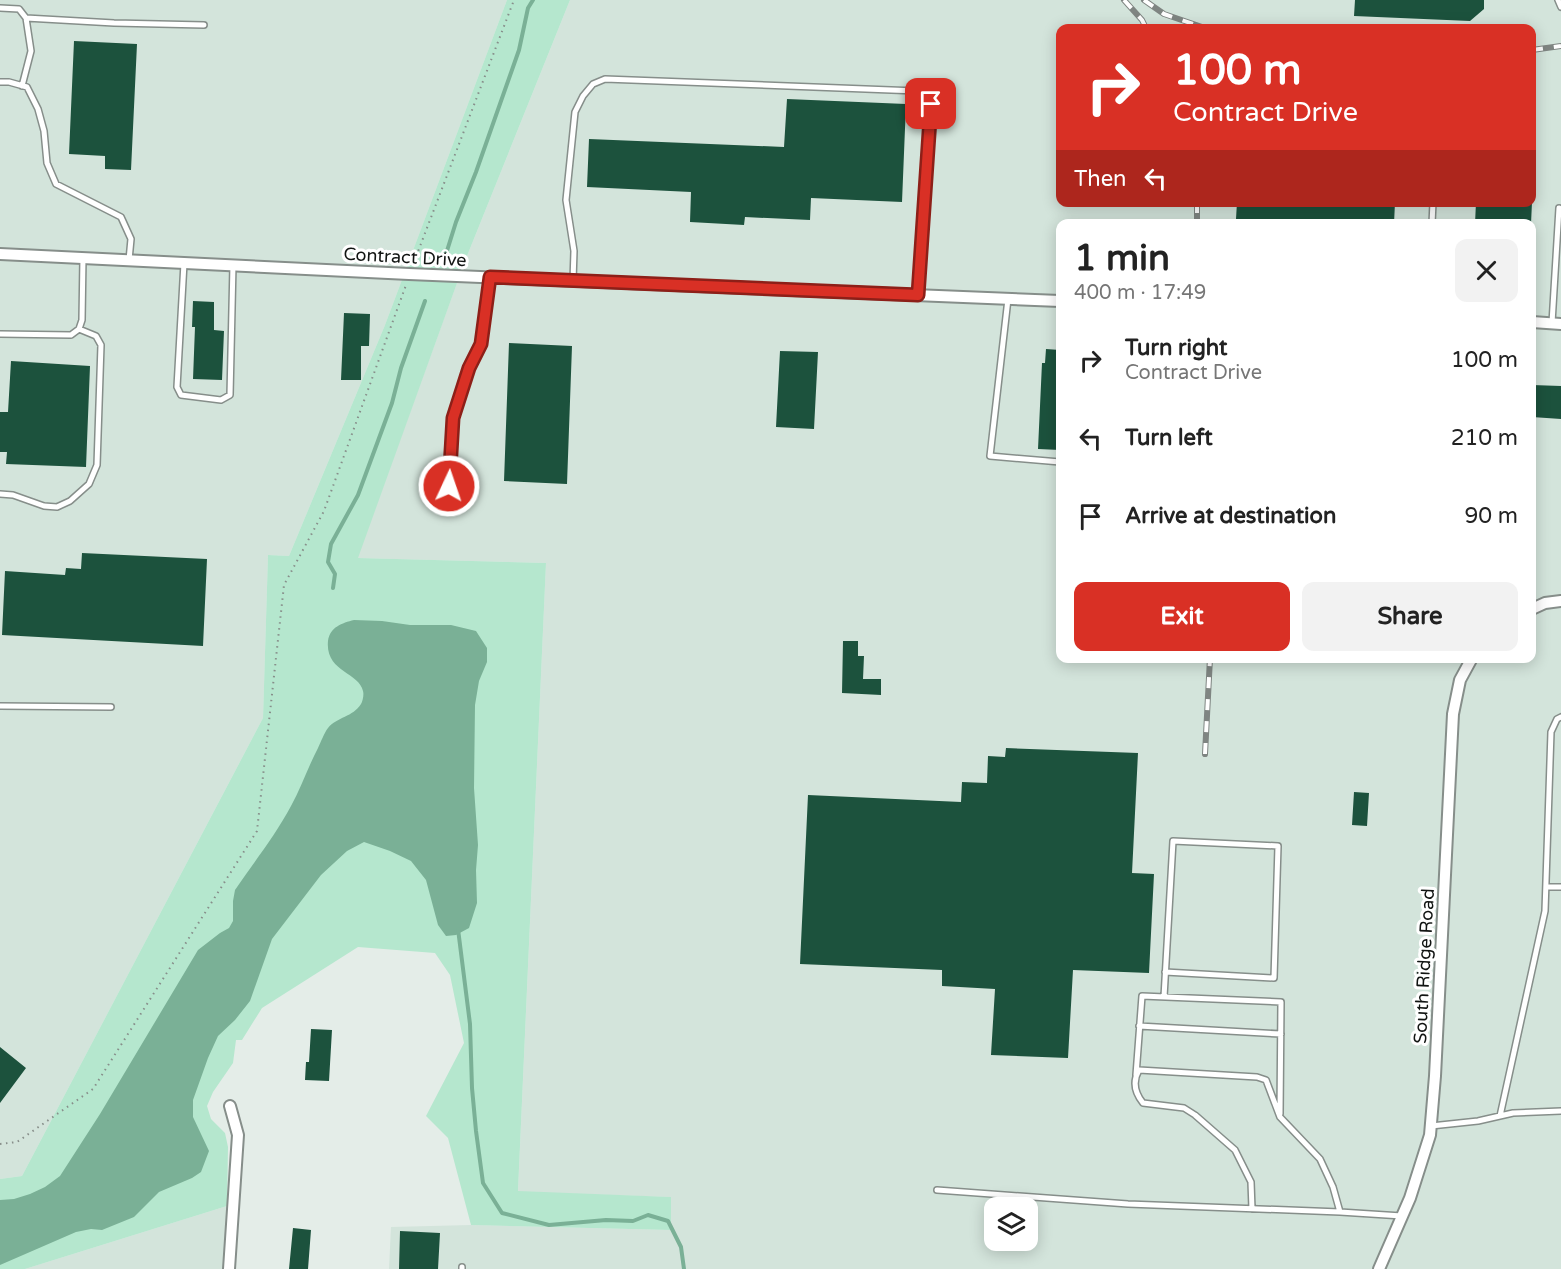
<!DOCTYPE html>
<html lang="en">
<head>
<meta charset="utf-8">
<style>
	:root { --surface:#fff; --page:#f2f2f2; --text:#222; --muted:#767676; --accent:#d93025 }
	body { margin:0; font-family:"Varela Round",sans-serif; background:var(--page); color:var(--text); height:100vh; display:flex; flex-direction:column; font-size:22px; white-space:nowrap }
	* { box-sizing:border-box; margin:0 }
	p { font-size:20px; color:var(--muted) }
	.icon { flex:none; width:33px; height:33px; fill:none; stroke:currentColor; stroke-width:2; stroke-linecap:round; stroke-linejoin:round }
	.map { position:relative; flex:1; overflow:hidden }
	.drawer { position:absolute; left:1056px; top:219px; width:480px; height:444px; display:flex; flex-direction:column; background:var(--surface); border-radius:12px; box-shadow:0 3px 15px #0003 }
	.drawer>* { flex:none }
	.top-card { position:absolute; left:1056px; top:24px; width:480px; height:183px; border-radius:12px; box-shadow:0 3px 15px #0003; background:#d93025; color:#fff; overflow:hidden }
	.tools { position:absolute; left:984px; top:1197px; display:grid; gap:12px }
	.tools a { display:grid; place-items:center; width:54px; height:54px; border-radius:12px; background:var(--surface); box-shadow:0 3px 15px #0003; font-size:30px }
	.pin { position:absolute; display:grid; place-items:center; width:51px; height:51px; color:#fff; margin:-26px; border-radius:12px; box-shadow:0 3px 9px #0006 }
	.me { position:absolute; width:66px; margin:-33px; rotate:3deg; stroke-linejoin:round; filter:drop-shadow(0 0 4px #0008) }
	.turn { display:flex; align-items:center; gap:21px; height:126px; padding:0 18px; font-size:27px }
	.turn .icon { width:78px; height:78px; stroke-width:2.5 }
	.turn b { display:block; font-size:42px; line-height:51px }
	.then { display:flex; align-items:center; height:57px; padding:0 18px; background:#0003; gap:12px; font-size:22px }
	.round { display:grid; place-items:center; flex:none; width:63px; height:63px; border-radius:12px; background:var(--page) }
	.head { display:flex; align-items:center; justify-content:space-between; height:102px; padding:0 18px }
	h1 { font-size:36px; font-weight:700; line-height:45px }
	.action { display:flex; gap:12px; margin-top:auto; padding:12px 18px }
	.action a { flex:1; height:69px; border-radius:12px; background:var(--accent); color:#fff; font-size:24px; font-weight:700; line-height:69px; text-align:center }
	.action a+a { background:var(--page); color:var(--text) }
	ul { padding:0; list-style:none }
	li { display:flex; align-items:center; gap:18px; height:78px; padding:0 18px }
	li div { flex:1 }
	li b { display:block; font-size:22px }
	li em { font-style:normal }
	.map>svg:first-child { display:block }
	.built { fill:#d3e4db; fill-rule:evenodd }
	.green { fill:#b5e7ce }
	.water { fill:#7ab096 }
	.lines { fill:none; stroke-linecap:round; stroke-linejoin:round }
	.stream { stroke:#7ab096; stroke-width:4 }
	.building { fill:#1c523d }
	.service-casing { stroke:#868e8a; stroke-width:8 }
	.minor-casing { stroke:#868e8a; stroke-width:14 }
	.path { stroke:#878e8a; stroke-width:2; stroke-dasharray:1.5 4.5; stroke-linecap:butt }
	.service { stroke:#fff; stroke-width:5 }
	.minor { stroke:#fff; stroke-width:10 }
	.rail-casing { stroke:#7f8582; stroke-width:6 }
	.rail { stroke:#fff; stroke-width:4; stroke-dasharray:11; stroke-linecap:butt }
	.route-casing { stroke:#8d1f18; stroke-width:15 }
	.route { stroke:#d93025; stroke-width:10 }
	.labels { text-anchor:middle; dominant-baseline:central; stroke-width:6; stroke-linejoin:round; paint-order:stroke }
	.street-label { font-size:18px; fill:#111412; stroke:#fff }
</style>
</head>
<body>
<div class="map">
<svg width="1561" height="1269" viewBox="0 0 1561 1269">
	<rect width="100%" height="100%" fill="#e4ede8"/>
	<path class="built" d="M0,0H507L385,325L289,556L268,555L263,718L22,1176L0,1179Z
		M570,0H1561V1269H389L391,1227L471,1225L670,1230V1197L518,1192L546,563L357,558L465,261ZM1060,28H1532V202H1060ZM1060,224H1532V658H1060ZM994,1208H1028V1240H994Z
		M227,1206L224,1269H25Z"/>
	<path class="green" d="M507,0H570L465,261L358,558L546,563L518,1191L671,1197V1230L471,1225L448,1138L426,1116L464,1043L450,975L435,953L358,947L262,1008L242,1040H236L233,1063L213,1092L207,1106L211,1119L225,1133L228,1147L227,1206L25,1269H0V1179L22,1176L263,718L268,555L289,556L385,325Z"/>
	<path class="water" d="M354,620L382,621L410,625H451L476,631L487,648V662L479,681L475,705L474,788L478,845L476,870L477,903L469,928L456,935L446,936L438,925L426,880L411,861L390,851L364,842L347,851L321,875L272,939L250,1001L235,1020L218,1036L208,1058L193,1100V1117L209,1151L201,1172L192,1178L159,1192L134,1217L102,1230L91,1229L76,1232L0,1265V1200L14,1199L30,1194L45,1187L60,1176L100,1114L198,950L220,933L229,928L233,921V901L235,890C254,862 275,836 291,806C301,788 308,767 318,748C321,742 324,733 328,728C337,717 353,717 361,704C363,701 364,694 363,691C359,672 325,672 328,641C330,627 342,623 354,620Z"/>
	<g class="lines">
		<path class="stream" d="M446,254L456,222L476,172L519,50L528,8L533,0
			M333,588L335,574L328,562L331,544L358,495L392,403L401,368L425,301
			M458,929L470,1024L472,1088L476,1131L483,1183L502,1213L549,1225L606,1220L633,1221L648,1215L668,1221L681,1247L684,1269"/>
	</g>
	<path class="building" d="M1355,0H1484V9L1470,21L1354,16Z
		M74,41L137,44L131,170L105,169V156L69,154Z
		M787,99L906,104L902,202L811,198L810,220L745,217L744,225L690,222L691,192L587,187L589,139L784,147Z
		M1237,202H1395L1394,224H1339L1236,219Z
		M1476,202H1532L1531,224H1475Z
		M193,301L214,302V330L224,331L222,380L193,379L195,327H192Z
		M344,313L370,314L369,346H361V380H341Z
		M509,343L572,346L567,484L504,481Z
		M1046,349L1060,350V450L1038,449L1042,363H1045Z
		M780,351L818,352L814,429L776,427Z
		M11,361L90,366L86,467L6,464L7,452H0V412H8Z
		M1532,385L1561,386V419L1532,417Z
		M82,553L207,559L203,646L2,635L5,571L65,575L66,568L81,569Z
		M843,641H858V656H864L863,679H881V695L842,693Z
		M1006,748L1138,753L1132,873L1154,874L1149,973L1073,970L1068,1058L991,1055L995,989L942,986V970L800,964L808,795L961,802L962,782L987,783L988,756L1005,757Z
		M1354,792L1369,793L1367,826L1352,825Z
		M311,1029L332,1030L329,1081L305,1080L306,1062H309Z
		M0,1047L26,1068L0,1103Z
		M293,1228L311,1230L308,1269H289Z
		M400,1231L440,1233L438,1269H399Z"/>
	<g class="lines">
		<defs>
			<path id="service" d="M1558,0L1561,7
				M0,8L19,9L26,18L31,51L22,86
				M26,18L114,23L204,25
				M0,82H9L27,87L38,109L44,131L47,163L56,184L121,217L131,239L129,260
				M1432,224L1433,202
				M184,263L177,387L181,395L221,400L230,395L233,265
				M573,281L574,251L566,200L575,112L583,96L593,84L605,79L917,91L927,95L931,104L918,295
				M1008,299L990,456L1060,462
				M1552,323L1559,208
				M0,334L71,335L79,329L82,320L83,258
				M449,486L453,418L469,368L481,344L490,277
				M0,494L13,495L44,506L57,507L70,501L89,484L97,465L101,345L96,336L79,329
				M0,706L111,707
				M1546,887H1561
				M1164,997L1173,841L1278,846L1274,978L1165,972
				M1139,1026L1281,1034
				M1136,1075L1142,996L1281,1002L1280,1114
				M1500,1116L1545,911L1551,732L1557,719L1561,717
				M1431,1126L1478,1121L1513,1113L1561,1111
				M937,1190L1128,1204L1340,1212L1402,1216
				M1252,1209L1251,1182L1235,1150L1195,1115L1184,1108L1143,1103C1135,1093 1132,1082 1139,1070L1257,1077L1266,1080L1280,1117L1320,1159L1333,1187L1340,1212
				M462,1269V1267"/>
			<path id="minor" d="M0,254L409,274L1060,301
				M1532,322L1561,324
				M1532,609L1545,603L1561,601
				M229,1269L238,1135L230,1106
				M1379,1269L1410,1198L1430,1135L1435,1076L1453,714L1460,680L1472,658"/>
		</defs>
		<use href="#service" class="service-casing"/>
		<use href="#minor" class="minor-casing"/>
		<path class="path" d="M414,262L514,0
			M0,1144L17,1142L93,1089L257,831L284,585L324,511L406,285"/>
		<use href="#service" class="service"/>
		<use href="#minor" class="minor"/>
		<defs>
			<path id="rail" d="M1124,0L1142,20L1146,28
				M1144,0L1164,14L1205,28
				M1532,50L1561,46
				M1197,202V224
				M1205,754L1210,658"/>
		</defs>
		<use href="#rail" class="rail-casing"/>
		<use href="#rail" class="rail"/>
	</g>
	<g class="lines">
		<defs>
			<path id="route" d="M449,486L453,418L469,368L481,344L490,277L918,295L931,104"/>
		</defs>
		<use href="#route" class="route-casing"/>
		<use href="#route" class="route"/>
	</g>
	<g class="labels">
		<g class="street-label">
			<text transform="translate(405 257) rotate(3)">Contract Drive</text>
			<text transform="translate(1424 966) rotate(-87)">South Ridge Road</text>
		</g>
	</g>
</svg>
<div class="tools">
<a><svg class="icon" aria-label="layers" viewBox="0 0 24 24"><path d="M12 4l9 5-9 5-9-5zM3 14l9 5 9-5"/></svg></a>
</div>
<div class="pin" style="left:931px;top:104px;background:#d93025"><svg class="icon" aria-label="arrive" viewBox="0 0 24 24"><path d="M6 21V4h12l-3 4 3 4H6"/></svg></div>
<svg class="me" style="left:449px;top:486px" viewBox="-20 -20 40 40"><circle r="17" fill="#d93025" stroke="#fff" stroke-width="3"/><path d="M0-11L8 9 0 5-8 9z" fill="#fff"/></svg>
<div class="top-card">
<div class="turn"><svg class="icon" aria-label="right" viewBox="0 0 24 24"><path d="M7 20v-9h11M14 6l5 5-5 5"/></svg><div><b>100 m</b>Contract Drive</div></div>
<div class="then">Then<svg class="icon" aria-label="left" viewBox="0 0 24 24"><path d="M17 20v-9H6M10 6l-5 5 5 5"/></svg></div>
</div>
<section class="drawer">
<div class="head"><div><h1>1 min</h1><p>400 m · 17:49</p></div><a class="round"><svg class="icon" aria-label="close" viewBox="0 0 24 24"><path d="M6 6l12 12M18 6L6 18"/></svg></a></div>
<ul>
<li><svg class="icon" aria-label="right" viewBox="0 0 24 24"><path d="M7 20v-9h11M14 6l5 5-5 5"/></svg><div><b>Turn right</b><p>Contract Drive</p></div><em>100 m</em></li>
<li><svg class="icon" aria-label="left" viewBox="0 0 24 24"><path d="M17 20v-9H6M10 6l-5 5 5 5"/></svg><div><b>Turn left</b></div><em>210 m</em></li>
<li><svg class="icon" aria-label="arrive" viewBox="0 0 24 24"><path d="M6 21V4h12l-3 4 3 4H6"/></svg><div><b>Arrive at destination</b></div><em>90 m</em></li>
</ul>
<div class="action"><a>Exit</a><a>Share</a></div>
</section>
</div>
</body>
</html>
